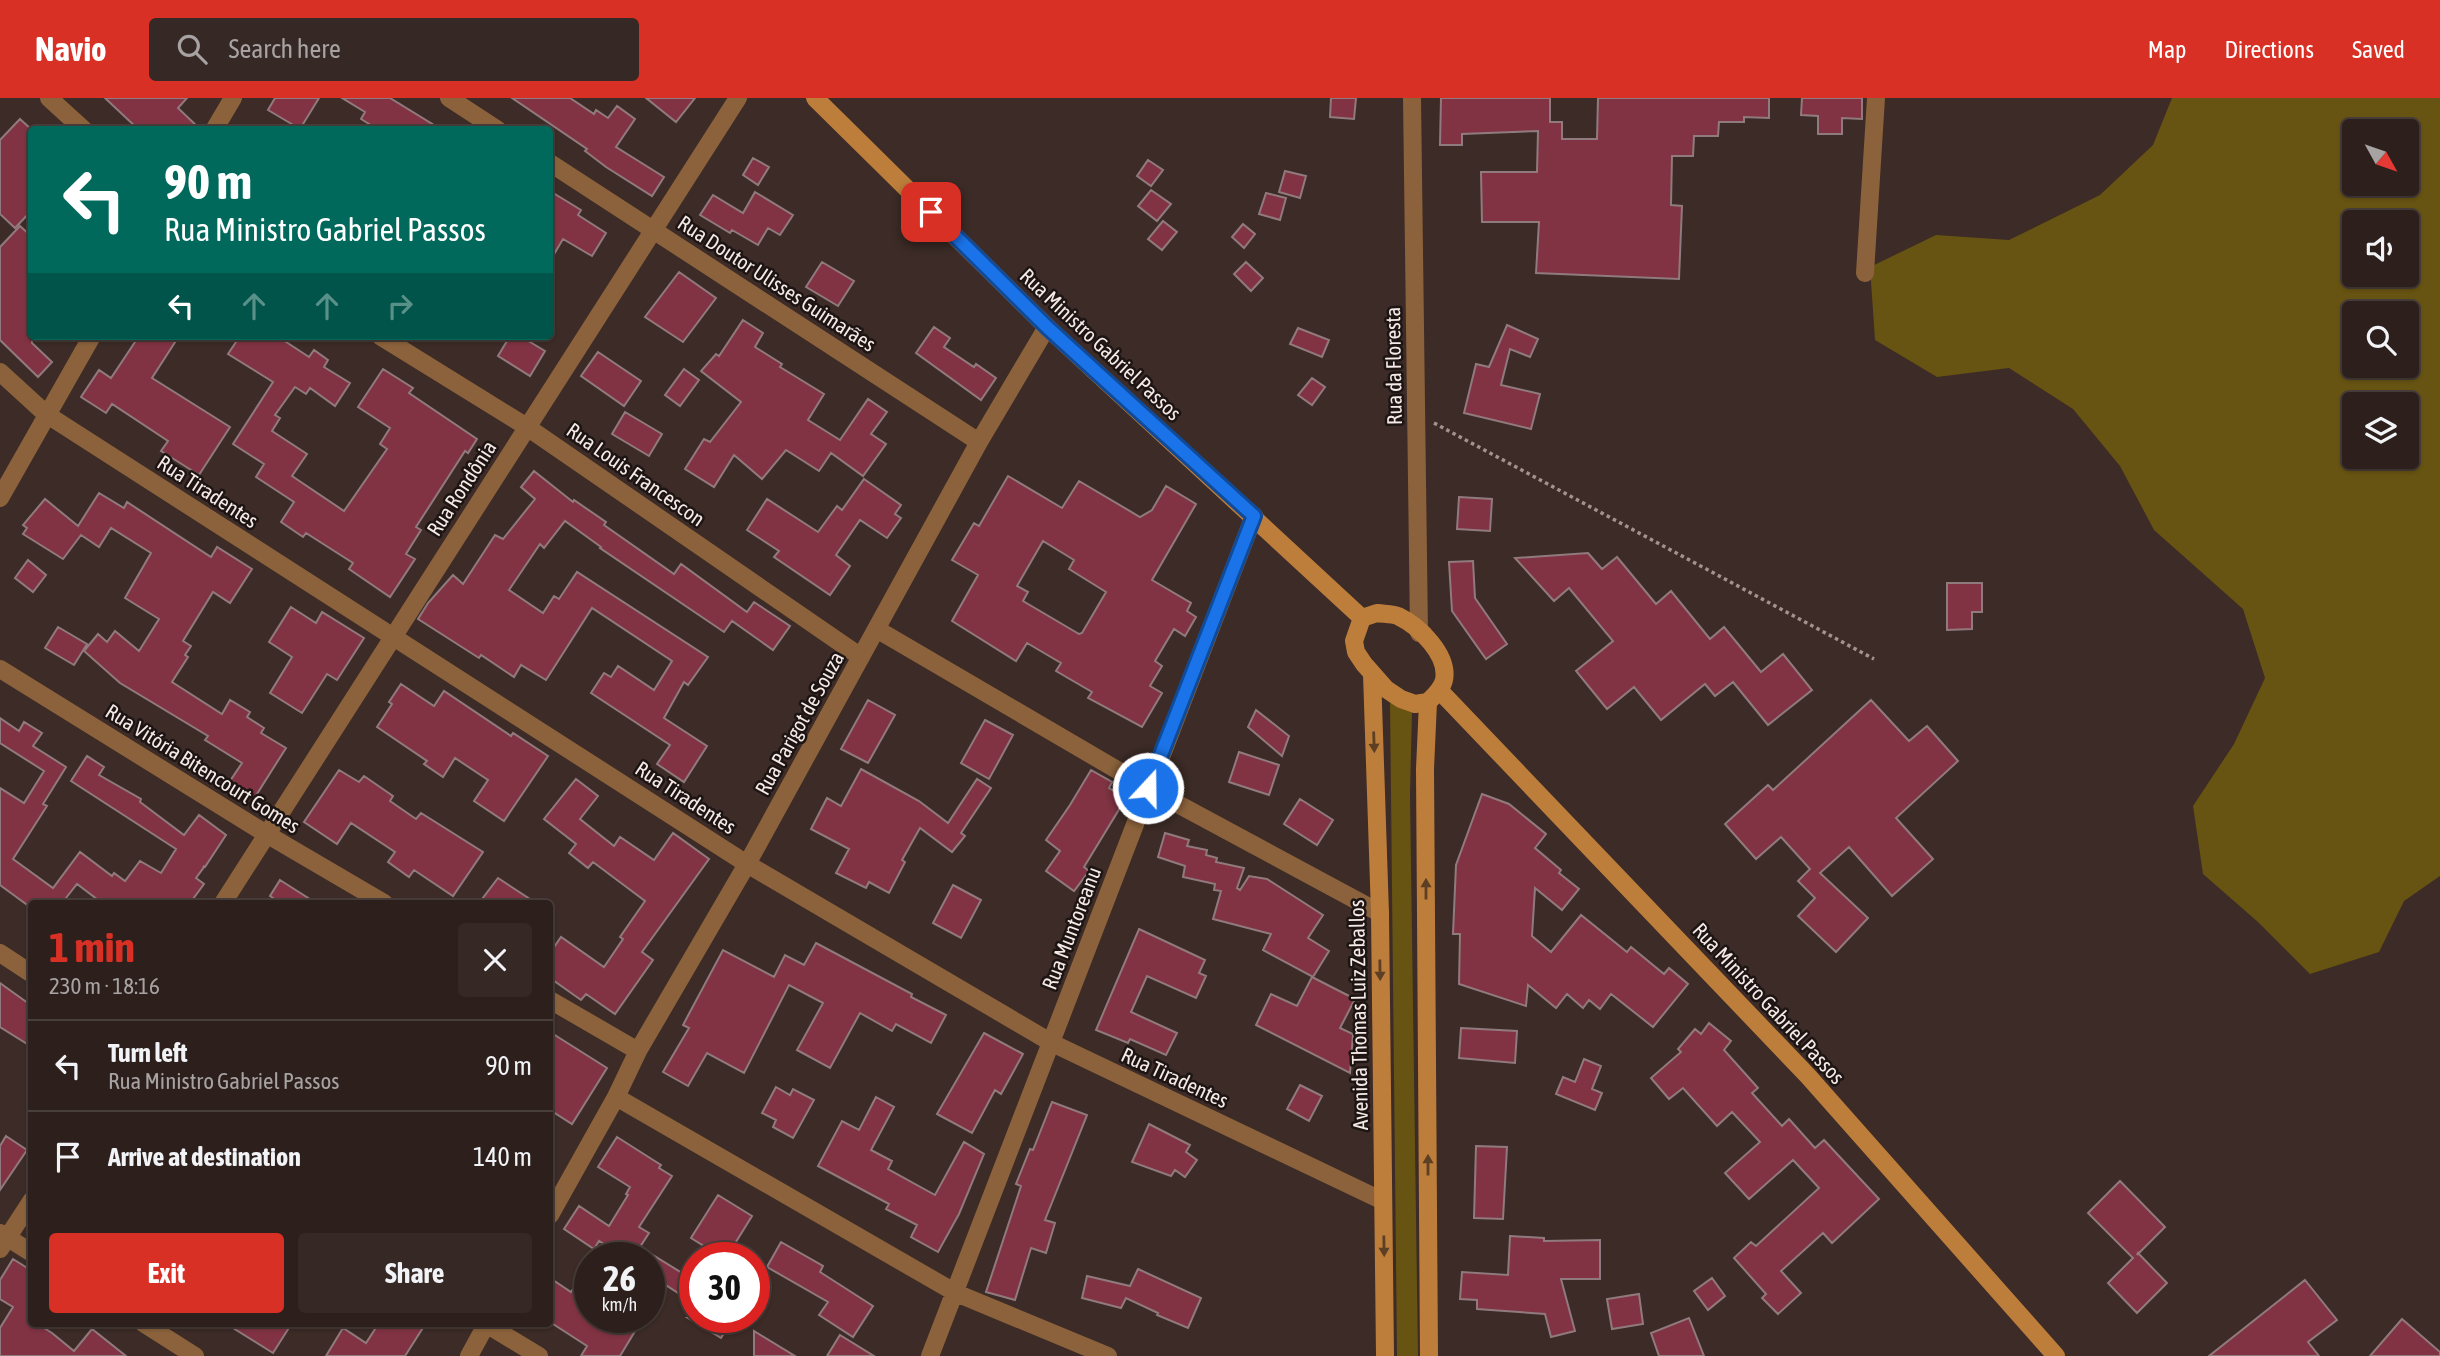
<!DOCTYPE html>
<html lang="en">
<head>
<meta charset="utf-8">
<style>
	:root { --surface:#2d201c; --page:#352825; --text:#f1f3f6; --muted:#a7a3a3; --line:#483e3b; --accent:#d93025 }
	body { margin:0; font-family:"Asap Condensed",sans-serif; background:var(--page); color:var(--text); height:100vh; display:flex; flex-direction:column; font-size:26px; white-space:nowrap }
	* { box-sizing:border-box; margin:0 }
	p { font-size:23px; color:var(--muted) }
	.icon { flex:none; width:38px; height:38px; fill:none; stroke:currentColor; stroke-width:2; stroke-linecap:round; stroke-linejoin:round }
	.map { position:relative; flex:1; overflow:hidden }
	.sheet { position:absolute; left:28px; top:802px; width:525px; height:427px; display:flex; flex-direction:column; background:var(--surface); border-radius:7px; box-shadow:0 2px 5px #0004,0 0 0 2px var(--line) }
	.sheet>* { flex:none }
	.top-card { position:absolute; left:28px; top:28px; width:525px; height:214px; border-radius:7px; box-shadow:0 2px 5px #0004,0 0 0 2px var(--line); background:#00695c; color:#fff; overflow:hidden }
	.needle { width:46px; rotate:130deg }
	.tools { position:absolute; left:2342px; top:21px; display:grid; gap:14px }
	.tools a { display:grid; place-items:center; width:77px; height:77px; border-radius:7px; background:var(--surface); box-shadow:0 2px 5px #0004,0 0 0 2px var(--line); font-size:35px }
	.speed { position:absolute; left:574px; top:1144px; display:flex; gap:14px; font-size:35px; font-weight:700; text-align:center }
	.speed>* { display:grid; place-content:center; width:91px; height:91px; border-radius:50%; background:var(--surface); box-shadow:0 2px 5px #0004,0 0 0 2px var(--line); line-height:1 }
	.speed small { font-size:18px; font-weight:400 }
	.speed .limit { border:10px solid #d22; background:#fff; color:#111 }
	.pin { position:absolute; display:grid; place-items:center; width:60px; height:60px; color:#fff; margin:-30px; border-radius:14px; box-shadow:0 4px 10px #0006 }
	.me { position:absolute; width:77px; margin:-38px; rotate:21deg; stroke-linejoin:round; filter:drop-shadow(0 0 5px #0008) }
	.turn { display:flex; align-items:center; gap:24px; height:147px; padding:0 21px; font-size:32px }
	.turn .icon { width:91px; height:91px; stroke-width:2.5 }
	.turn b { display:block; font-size:49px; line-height:60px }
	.lanes { display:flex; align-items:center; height:66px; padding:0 21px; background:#0003; justify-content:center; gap:35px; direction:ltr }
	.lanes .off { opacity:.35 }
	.round { display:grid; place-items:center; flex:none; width:74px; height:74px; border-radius:7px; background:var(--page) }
	.summary { display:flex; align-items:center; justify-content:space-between; height:119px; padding:0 21px }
	h1 { font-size:42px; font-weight:700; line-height:52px; color:var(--accent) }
	.primary-button { display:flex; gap:14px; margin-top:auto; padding:14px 21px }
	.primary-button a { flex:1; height:80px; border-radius:7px; background:var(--accent); color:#fff; font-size:28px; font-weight:700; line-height:80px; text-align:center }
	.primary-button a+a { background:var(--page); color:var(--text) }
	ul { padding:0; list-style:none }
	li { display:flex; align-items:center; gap:21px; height:91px; padding:0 21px; border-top:2px solid var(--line) }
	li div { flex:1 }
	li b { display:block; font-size:26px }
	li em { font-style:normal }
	header { display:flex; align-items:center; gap:42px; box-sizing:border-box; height:98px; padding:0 35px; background:var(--accent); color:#fff }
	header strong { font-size:33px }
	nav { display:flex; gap:38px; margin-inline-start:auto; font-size:24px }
	.search { width:490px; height:63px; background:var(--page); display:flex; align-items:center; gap:18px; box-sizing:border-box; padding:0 24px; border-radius:7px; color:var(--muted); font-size:26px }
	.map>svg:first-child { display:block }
	.green { fill:#675312; fill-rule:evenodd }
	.building { fill:#813343; stroke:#907a7d; stroke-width:2; fill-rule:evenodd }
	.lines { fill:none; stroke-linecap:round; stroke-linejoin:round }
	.path { stroke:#a29390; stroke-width:3.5; stroke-dasharray:3.5 3.5; stroke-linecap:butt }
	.street { stroke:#8b623b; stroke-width:18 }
	.secondary { stroke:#be7e3b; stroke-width:18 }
	.oneway { fill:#5d3f23 }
	.route-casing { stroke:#114b97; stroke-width:18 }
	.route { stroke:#1a73e8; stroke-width:12 }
	.labels { text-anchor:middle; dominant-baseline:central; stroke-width:5; stroke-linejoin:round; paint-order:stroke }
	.street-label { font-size:21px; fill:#f6eae7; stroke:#1d1513 }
</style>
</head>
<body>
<header>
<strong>Navio</strong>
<div class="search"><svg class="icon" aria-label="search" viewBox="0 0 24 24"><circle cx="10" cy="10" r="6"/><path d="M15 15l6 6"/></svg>Search here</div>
<nav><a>Map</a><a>Directions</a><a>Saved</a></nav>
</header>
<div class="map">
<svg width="2440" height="1258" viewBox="0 0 2440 1258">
	<rect width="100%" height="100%" fill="#3c2b26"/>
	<path class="green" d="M2172,0H2440V778L2404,803L2379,854L2310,876L2258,824L2203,776L2193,708L2234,646L2265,580L2243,511L2154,432L2120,368L2073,311L2009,270L1937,279L1875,242L1870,169L1936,137L2009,142L2100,97L2153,47ZM2354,33H2406V86H2354ZM2354,124H2406V177H2354ZM2354,215H2406V268H2354ZM2354,306H2406V359H2354Z
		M1390,603L1412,614L1410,696L1418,1258H1397Z"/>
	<path class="building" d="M105,0H187L178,10L201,32H139Z
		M275,0H319L300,31L268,12Z
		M342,0H390L442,32H379L361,21L365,14Z
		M512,0H570L594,16L596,12L608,20L617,8L635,21L616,49L664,79L652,98L606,69L585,53L587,51Z
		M646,0H695L676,24Z
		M1331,0H1356L1354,21L1330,19Z
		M1441,0H1550V24H1562V41H1597L1598,0H1769V20L1744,19V24H1719L1718,38H1694L1693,58H1672L1671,107L1682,108L1679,181L1536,175L1539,124H1482L1481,74H1537L1538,33L1462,36V47H1440Z
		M1802,0H1862V21L1842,20V36H1818V18L1801,17Z
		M20,21L32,32V112L15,130L0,116V42Z
		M753,60L769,69L758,87L743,77Z
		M1148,62L1163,72L1151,88L1137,78Z
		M1285,73L1306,78L1300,100L1279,94Z
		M1151,92L1171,106L1157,123L1138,108Z
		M550,93L581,112L578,117L606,135L592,158L563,141L550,163Z
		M755,94L793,117L780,137L768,130L758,147L732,132L730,135L700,117L713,97L743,115Z
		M1266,95L1286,100L1280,122L1259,116Z
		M1163,123L1177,134L1162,152L1148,141Z
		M1243,126L1255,136L1244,150L1232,139Z
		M20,128L32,139V245L52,264L38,279L0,242V149Z
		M822,164L854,183L838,208L806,189Z
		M1246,164L1263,180L1251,193L1234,176Z
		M679,174L716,200L683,244L645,219Z
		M743,222L763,235L755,249L782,266L780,269L824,296L808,322L840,342L868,301L887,314L871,336L886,346L863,378L831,355L819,373L786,352L762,381L734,357L714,389L685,371L704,341L710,344L741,304L701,273L716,256L719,258Z
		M1507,227L1538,241L1530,259L1510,251L1501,287L1540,296L1531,331L1464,315L1476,266L1489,269Z
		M934,229L950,240L944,249L974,269L976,266L996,280L981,302L916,255Z
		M1298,230L1329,242L1322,259L1290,246Z
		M139,238H179L152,280L230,329L199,377L161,353L168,343L112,306L106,315L81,299L99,272L111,280Z
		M240,238H277L309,259L314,252L328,262L324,269L350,285L335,308L310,290L306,296L295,289L275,317L280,320L272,333L307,356L292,378L344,413L387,351L380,346L390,330L358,309L383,271L413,290L409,295L477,341L468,355L465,353L416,429L421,432L406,456L415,461L390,499L349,471L353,465L306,435L303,439L281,424L294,404L256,379L264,366L233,346L273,284L228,256Z
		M510,238H520L545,253L530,278L498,258Z
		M598,254L641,283L624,308L581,278Z
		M684,271L699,282L680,308L665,297Z
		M1312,280L1325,289L1312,307L1298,297Z
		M625,314L662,336L649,358L612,336Z
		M534,373L573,404L574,402L606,424L604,427L674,476L681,466L747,514L754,504L790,528L773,552L732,523L724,534L600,450L601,449L565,423L544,450L540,446L509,492L543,515L554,498L559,501L577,474L708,559L688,587L684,584L664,620L707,648L684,684L657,666L670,647L591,595L604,575L611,579L618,568L654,592L672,563L592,510L546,582L521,567L514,579L481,557L479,560L418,521L428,505L453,477L463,486L495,437L503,441L535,401L521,389Z
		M1008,378L1062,410L1079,383L1140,419L1152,412L1166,388L1196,406L1152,482L1191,505L1187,513L1196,519L1185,538L1174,531L1155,563L1162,568L1150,588L1162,595L1142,629L1088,600L1092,594L1056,573L1061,565L1027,545L1016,563L952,523L978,477L952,462L974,425L979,428ZM1043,443L1074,462L1069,471L1106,494L1082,535L1079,536L1023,503L1028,494L1017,488Z
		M864,381L901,407L895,416L901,420L887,440L860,422L836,457L850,468L830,497L774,459L779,453L747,432L767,401L818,434L837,408L842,412Z
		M99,395L124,410L127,404L211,459L217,449L252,471L230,505L213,494L183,543L191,548L185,557L188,559L172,584L222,616L230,602L250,614L247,619L264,630L261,635L286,650L255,699L230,683L242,665L205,642L208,638L120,585L84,553L98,536L107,544L115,533L139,553L159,521L125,500L151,455L111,430L99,449L81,437L63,461L23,436L27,430L23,427L45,401L78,428Z
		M1459,399L1492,401L1490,433L1457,431Z
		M1588,455L1602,471L1617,459L1656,506L1671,493L1710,541L1724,529L1761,574L1783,556L1812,592L1768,627L1733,584L1715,598L1705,586L1661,622L1634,589L1607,611L1576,573L1613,543L1569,490L1554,503L1515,460Z
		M28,462L46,477L33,494L15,480Z
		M1473,463L1475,500L1507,546L1486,561L1452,513L1449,464Z
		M1947,485H1982V514H1972V531L1947,532Z
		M291,509L316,525L322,514L364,540L337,582L327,576L302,615L270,595L292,559L269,544Z
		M58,529L87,546L74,567L45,550Z
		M401,586L434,608L444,593L511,638L513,635L548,658L504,723L474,703L488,682L455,660L443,679L424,666L427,663L377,629L392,606L389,604Z
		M868,602L895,617L868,665L841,651Z
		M1871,602L1909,643L1927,628L1958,663L1896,720L1933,761L1892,798L1849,749L1820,775L1868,820L1836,854L1798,818L1815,800L1798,783L1810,771L1781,739L1756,761L1725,726L1768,687L1773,692Z
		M1256,612L1289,638L1282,658L1248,629Z
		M0,620L19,633L24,624L42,635L33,648L66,669L43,706L47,708L13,761L53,790L80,754L112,778L114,775L125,783L140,763L161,775L176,751L71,683L87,658L104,669L99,677L141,701L140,704L184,737L199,717L226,737L205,769L203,768L204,769L196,780L204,786L190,805H102L77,786L66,800L72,805H32L30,809L0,787V690L24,705L44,673L0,645Z
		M985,622L1013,637L989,681L961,665Z
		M1239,654L1279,667L1269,697L1229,684Z
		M861,671L919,703L948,725L977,681L991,690L961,735L965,738L952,754L920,730L902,762L905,764L889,795L869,784L866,790L836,775L849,751L811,731L827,700L841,708Z
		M339,672L359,684L364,678L393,698L390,703L416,721L421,715L483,754L453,798L414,772L409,779L388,764L395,754L351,725L337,746L304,724Z
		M1091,672L1112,684L1109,690L1126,700L1084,769L1089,773L1074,793L1046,773L1060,753L1046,742L1070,707Z
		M576,681L598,698L580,721L614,748L620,739L654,762L673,735L709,761L642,854L653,862L615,916L586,896L581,902L550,880V855L561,839L604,869L623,841L620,839L645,803L593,764L588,770L569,755L576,746L544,721Z
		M1482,696L1509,706L1546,736L1535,750L1561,772L1559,775L1579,791L1562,812L1535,790L1532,838L1551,854L1581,817L1627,854L1631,849L1664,876L1669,870L1688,886L1653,929L1611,896L1600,911L1589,902L1583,910L1567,896L1556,910L1528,887L1526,908L1459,886L1460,836H1453L1456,767Z
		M1300,701L1333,722L1317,747L1284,726Z
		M1165,735L1189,742L1187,748L1207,752L1206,757L1217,760L1216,764L1244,770L1237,790L1240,792L1249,778L1267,781L1323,817L1308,840L1329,853L1313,879L1263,852L1271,836L1213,821L1221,793L1214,792L1215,786L1183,779L1185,768L1158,759Z
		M498,780L536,805H479Z
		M280,782L316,805H281L270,798Z
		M953,787L981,802L961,840L933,825Z
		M1139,831L1205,862L1199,875L1206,878L1196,900L1147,878L1131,914L1177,935L1166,957L1130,941L1128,945L1096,932Z
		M816,845L912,896L911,899L946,917L931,945L896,926L892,933L860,915L830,970L797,952L823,905L789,887L744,975L707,955L688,988L663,974L689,930L683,927L723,852L774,879L785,857L804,867Z
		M1312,879L1355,901L1340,930L1353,936L1350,975L1256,927L1271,896L1297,908Z
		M0,885L32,908V949L0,929Z
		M1709,925L1731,943L1724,952L1758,990L1752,995L1782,1028L1789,1021L1815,1050L1824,1042L1879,1101L1832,1145L1823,1135L1781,1173L1801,1195L1778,1216L1762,1200L1766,1196L1734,1160L1751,1144L1756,1148L1819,1090L1793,1062L1749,1101L1725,1075L1760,1044L1732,1014L1717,1028L1683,990L1669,1001L1651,980L1681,954L1678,951L1695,931L1701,936Z
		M1461,930L1517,933L1515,965L1459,960Z
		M550,934L607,970L572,1026L550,1012Z
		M984,935L1023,956L1001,996L995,992L972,1035L937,1016Z
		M1584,961L1601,968L1592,991L1602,995L1595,1012L1556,996L1563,979L1575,984Z
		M1300,987L1322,998L1309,1023L1287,1011Z
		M776,989L790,997L793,991L814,1002L793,1040L773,1029L776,1022L762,1015Z
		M876,999L894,1009L871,1052L892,1063L888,1071L935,1097L964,1044L984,1056L959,1116L938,1154L911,1139L917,1127L886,1111L889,1106L818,1068L842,1023L859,1032Z
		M1052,1004L1087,1017L1045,1122L1055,1125L1046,1155L1031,1150L1015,1202L986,1194L1021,1088L1016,1086L1030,1051L1033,1052Z
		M1149,1026L1190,1047L1186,1054L1197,1062L1185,1079L1175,1072L1171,1078L1132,1064Z
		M6,1038L27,1052L0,1092V1048Z
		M617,1039L661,1067L659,1070L672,1078L639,1129L649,1135L640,1149L695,1183V1206L664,1186L649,1210V1160H626L599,1143L594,1151L564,1131L579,1108L609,1128L628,1097L626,1096L630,1089L598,1069Z
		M1476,1048L1507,1049L1503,1121L1474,1120Z
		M2120,1083L2165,1129L2137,1157L2138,1155L2167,1185L2137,1215L2108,1185L2133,1160L2088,1115Z
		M718,1097L752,1118L726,1160H723L691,1140Z
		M1510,1138L1544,1140V1143L1600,1142V1181H1561L1575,1233L1551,1239L1545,1216L1477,1211V1202L1460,1201L1462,1174L1508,1177Z
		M781,1144L823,1168L820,1174L873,1208L853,1239L819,1217L828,1204L767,1169Z
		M13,1161L32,1173V1225H36L52,1235L74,1253L92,1231L126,1258H0V1230L13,1209L0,1201V1182Z
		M1138,1171L1201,1200L1188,1230L1157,1217L1158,1215L1126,1200L1121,1210L1082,1200L1087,1178L1130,1188Z
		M550,1180L571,1194L573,1191L590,1201V1220H643L620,1258H581L587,1248L550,1224Z
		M1712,1180L1725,1198L1708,1212L1694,1193Z
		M2305,1182L2337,1222L2308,1244L2319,1258H2209Z
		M1639,1196L1643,1226L1612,1231L1607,1201Z
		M688,1220H734L721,1240Z
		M1689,1220L1704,1258H1659L1651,1235Z
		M2402,1221L2440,1254V1258H2370Z
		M225,1225H292L273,1255Z
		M379,1225H426L405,1258H326L343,1230L366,1245Z
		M754,1233L795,1258H754Z
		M840,1237L874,1258H827Z"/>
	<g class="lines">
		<path class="path" d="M1434,325L1874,561"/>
		<path class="street" d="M49,0L84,32
			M449,0L498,32
			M1412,0L1419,535
			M214,32L233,0
			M550,65L979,344
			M1865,175L1876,0
			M380,238L527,329L861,559
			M0,274L46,316L747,766L1052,945L1383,1103
			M0,400L92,238
			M878,532L1148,690L1380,815
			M0,571L268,737L384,805
			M223,805L738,0
			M0,855L32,876
			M550,902L638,953
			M616,999L956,1195L1108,1258
			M550,1117L616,999L638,953L747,766L979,344L1047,229
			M0,1135L32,1155
			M0,1151L32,1102
			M143,1225L195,1258
			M486,1226L539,1258
			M469,1258L487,1225
			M930,1258L1254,418"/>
		<path class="secondary" d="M815,0L1047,229L1362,520
			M1377,515C1383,516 1393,516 1398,518C1419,528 1449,557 1444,582C1442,591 1434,598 1428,604L1415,606L1401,601L1386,591L1364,566L1356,554L1354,543L1362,520Z
			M1372,576L1380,815L1385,1258
			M1439,592L1808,978L2056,1258
			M1428,604L1425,671L1429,1258"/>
	</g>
	<defs><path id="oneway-solid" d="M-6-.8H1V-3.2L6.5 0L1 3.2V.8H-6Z" transform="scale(1.75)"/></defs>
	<g class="oneway">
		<use href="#oneway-solid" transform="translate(1374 644) rotate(88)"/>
		<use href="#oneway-solid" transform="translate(1426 791) rotate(-90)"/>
		<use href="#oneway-solid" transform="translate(1380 872) rotate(89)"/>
		<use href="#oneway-solid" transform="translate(1428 1067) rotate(-90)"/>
		<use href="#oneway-solid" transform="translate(1384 1148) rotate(89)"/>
	</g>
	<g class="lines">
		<defs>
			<path id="route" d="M931,114L1047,229L1254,418L1148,690"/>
		</defs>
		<use href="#route" class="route-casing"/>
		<use href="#route" class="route"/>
	</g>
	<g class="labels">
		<g class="street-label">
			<text transform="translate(777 185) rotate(33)">Rua Doutor Ulisses Guimarães</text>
			<text transform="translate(1101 246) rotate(43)">Rua Ministro Gabriel Passos</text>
			<text transform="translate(1393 268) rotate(-91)">Rua da Floresta</text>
			<text transform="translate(636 376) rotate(35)">Rua Louis Francescon</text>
			<text transform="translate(461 390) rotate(-57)">Rua Rondônia</text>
			<text transform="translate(208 393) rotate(33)">Rua Tiradentes</text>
			<text transform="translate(799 625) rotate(-61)">Rua Parigot de Souza</text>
			<text transform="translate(203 670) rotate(32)">Rua Vitória Bitencourt Gomes</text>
			<text transform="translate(686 699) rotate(33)">Rua Tiradentes</text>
			<text transform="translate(1071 830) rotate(-69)">Rua Muntoreanu</text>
			<text transform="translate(1769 905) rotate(47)">Rua Ministro Gabriel Passos</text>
			<text transform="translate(1358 917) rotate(-91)">Avenida Thomas Luiz Zeballos</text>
			<text transform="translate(1175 979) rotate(25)">Rua Tiradentes</text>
		</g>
	</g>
</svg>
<div class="tools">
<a><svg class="needle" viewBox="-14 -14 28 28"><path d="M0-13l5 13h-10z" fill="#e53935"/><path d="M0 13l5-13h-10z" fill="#a7a3a3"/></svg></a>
<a><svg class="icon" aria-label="sound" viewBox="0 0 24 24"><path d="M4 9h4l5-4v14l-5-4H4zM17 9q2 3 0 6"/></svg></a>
<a><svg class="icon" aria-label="search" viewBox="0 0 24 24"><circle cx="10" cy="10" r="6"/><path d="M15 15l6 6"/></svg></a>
<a><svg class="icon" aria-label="layers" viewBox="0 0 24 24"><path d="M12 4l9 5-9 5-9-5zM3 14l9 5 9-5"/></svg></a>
</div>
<div class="speed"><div>26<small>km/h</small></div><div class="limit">30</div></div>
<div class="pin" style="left:931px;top:114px;background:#d93025"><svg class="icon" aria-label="arrive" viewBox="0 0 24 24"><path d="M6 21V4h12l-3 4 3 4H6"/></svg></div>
<svg class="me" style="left:1148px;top:690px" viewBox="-20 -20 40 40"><circle r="17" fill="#1a73e8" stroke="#fff" stroke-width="3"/><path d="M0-11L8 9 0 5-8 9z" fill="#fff"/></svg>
<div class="top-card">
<div class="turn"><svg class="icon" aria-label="left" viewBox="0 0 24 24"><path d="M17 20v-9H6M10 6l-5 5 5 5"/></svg><div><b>90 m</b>Rua Ministro Gabriel Passos</div></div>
<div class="lanes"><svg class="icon" aria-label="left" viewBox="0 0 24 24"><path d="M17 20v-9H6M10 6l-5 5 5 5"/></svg><svg class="icon off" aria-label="ahead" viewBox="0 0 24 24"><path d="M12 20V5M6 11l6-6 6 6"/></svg><svg class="icon off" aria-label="ahead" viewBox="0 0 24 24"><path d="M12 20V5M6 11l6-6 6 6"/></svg><svg class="icon off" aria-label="right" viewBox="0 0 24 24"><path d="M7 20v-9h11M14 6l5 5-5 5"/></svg></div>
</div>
<section class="sheet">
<div class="summary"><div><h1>1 min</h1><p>230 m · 18:16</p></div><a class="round"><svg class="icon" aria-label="close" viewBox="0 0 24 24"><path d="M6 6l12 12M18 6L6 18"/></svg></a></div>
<ul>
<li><svg class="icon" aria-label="left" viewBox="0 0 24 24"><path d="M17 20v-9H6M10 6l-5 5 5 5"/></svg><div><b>Turn left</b><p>Rua Ministro Gabriel Passos</p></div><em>90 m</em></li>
<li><svg class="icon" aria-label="arrive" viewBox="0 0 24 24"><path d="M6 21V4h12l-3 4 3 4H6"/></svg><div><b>Arrive at destination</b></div><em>140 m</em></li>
</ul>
<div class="primary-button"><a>Exit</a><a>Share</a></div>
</section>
</div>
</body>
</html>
